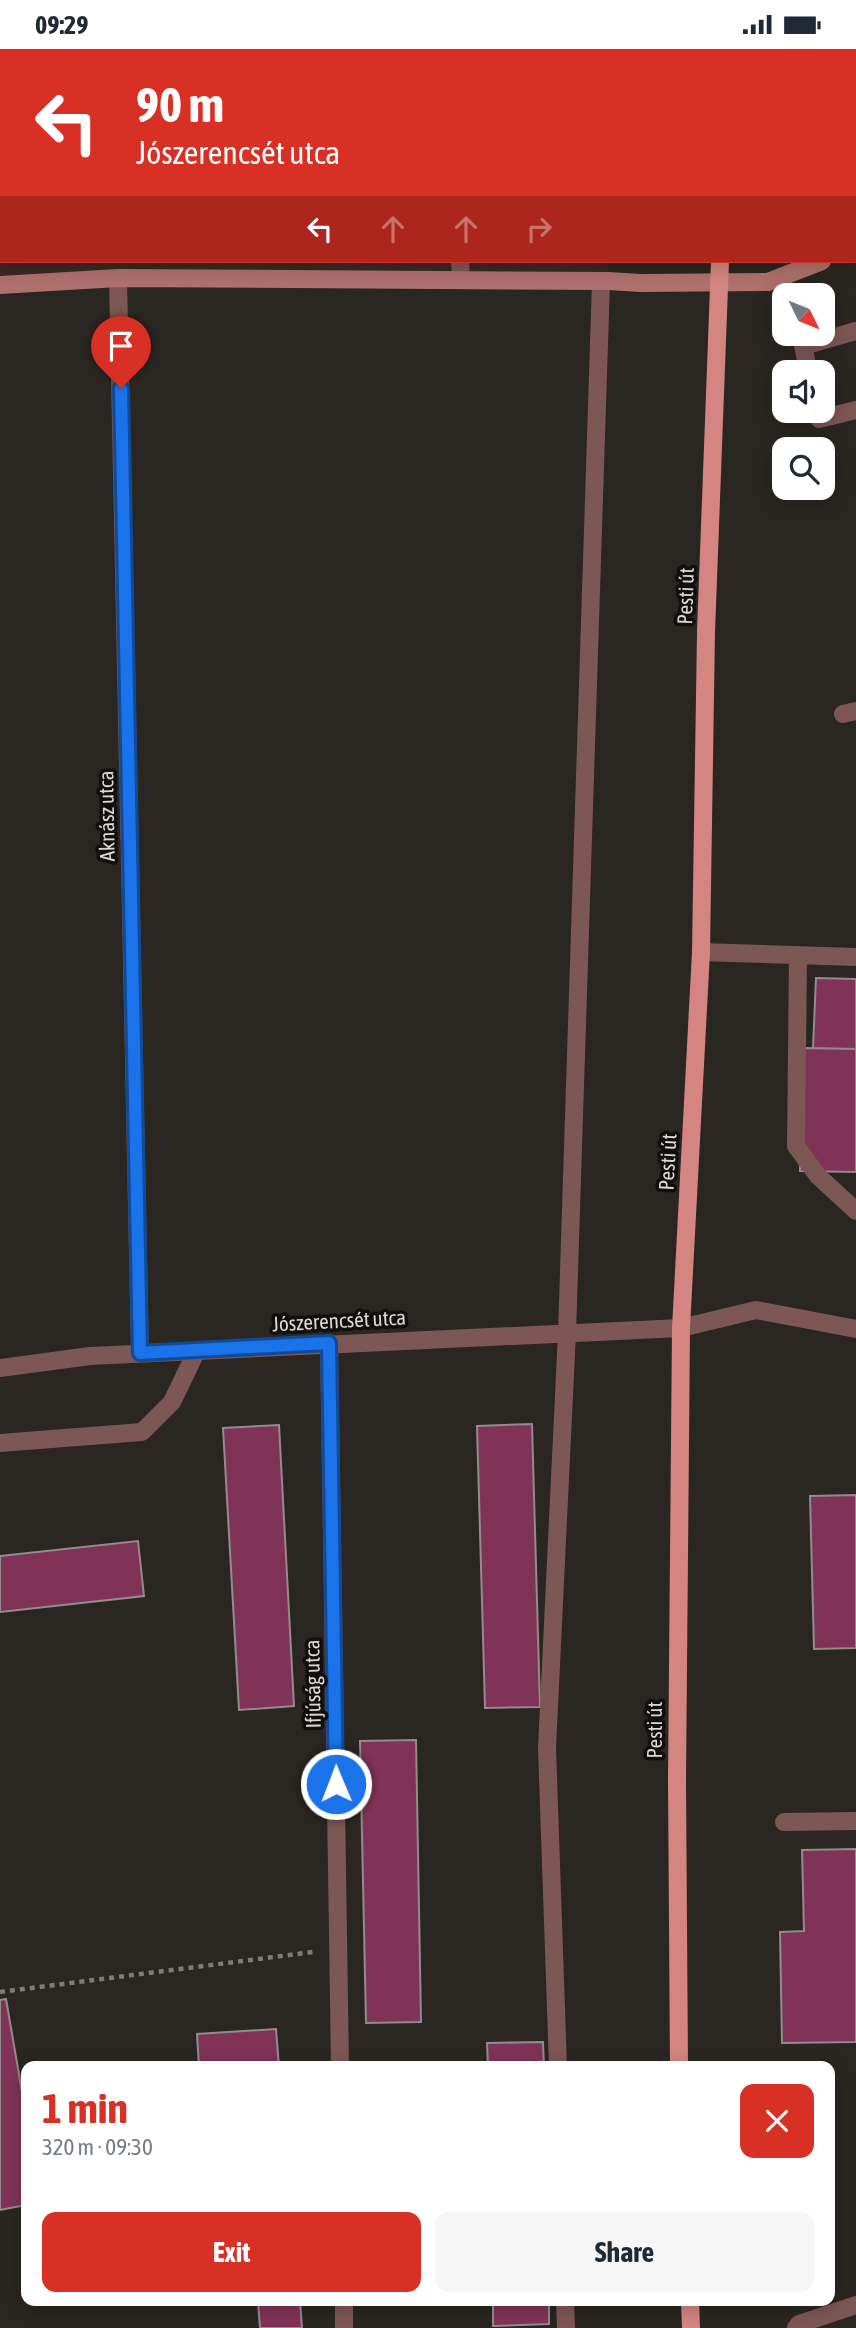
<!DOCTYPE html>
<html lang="en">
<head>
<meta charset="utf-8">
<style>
	:root { --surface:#fff; --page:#f6f6f7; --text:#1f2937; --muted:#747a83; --accent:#d93025 }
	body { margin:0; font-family:"Asap Condensed",sans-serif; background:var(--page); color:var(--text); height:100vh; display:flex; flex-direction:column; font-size:26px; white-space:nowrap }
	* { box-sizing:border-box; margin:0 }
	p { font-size:23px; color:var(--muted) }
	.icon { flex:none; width:38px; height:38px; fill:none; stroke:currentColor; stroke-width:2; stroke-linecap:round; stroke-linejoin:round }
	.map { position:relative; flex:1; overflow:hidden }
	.drawer { position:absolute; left:21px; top:2012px; width:814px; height:245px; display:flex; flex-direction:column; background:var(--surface); border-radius:14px; box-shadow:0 4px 18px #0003 }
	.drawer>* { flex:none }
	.banner { position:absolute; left:0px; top:0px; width:858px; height:214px; box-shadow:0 4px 18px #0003; background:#d93025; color:#fff; overflow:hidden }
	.needle { width:46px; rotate:133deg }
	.controls { position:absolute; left:772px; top:234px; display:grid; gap:14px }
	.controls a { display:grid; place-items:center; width:63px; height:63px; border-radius:14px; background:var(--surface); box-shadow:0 4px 18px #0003; font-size:35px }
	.pin { position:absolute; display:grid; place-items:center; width:60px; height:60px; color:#fff; margin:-72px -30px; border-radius:50% 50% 50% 0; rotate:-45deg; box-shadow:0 0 7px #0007 }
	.pin .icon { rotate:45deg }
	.me { position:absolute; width:77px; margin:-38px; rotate:359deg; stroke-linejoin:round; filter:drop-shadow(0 0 5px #0008) }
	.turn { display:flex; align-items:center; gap:24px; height:147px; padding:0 21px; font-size:32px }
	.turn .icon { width:91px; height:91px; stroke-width:2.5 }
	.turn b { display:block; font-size:49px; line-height:60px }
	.lanes { display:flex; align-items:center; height:66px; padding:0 21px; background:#0003; justify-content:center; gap:35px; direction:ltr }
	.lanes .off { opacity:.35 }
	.round { display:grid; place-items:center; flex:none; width:74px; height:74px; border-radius:14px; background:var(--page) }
	.overview { display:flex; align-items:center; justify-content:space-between; height:119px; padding:0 21px }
	h1 { font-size:42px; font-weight:700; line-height:52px; color:var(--accent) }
	.action { display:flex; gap:14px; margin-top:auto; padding:14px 21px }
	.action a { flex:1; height:80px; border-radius:14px; background:var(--accent); color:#fff; font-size:28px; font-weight:700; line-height:80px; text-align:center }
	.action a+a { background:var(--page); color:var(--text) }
	.status { display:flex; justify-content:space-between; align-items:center; height:49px; padding:0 35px; background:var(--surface); direction:ltr }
	.status svg { height:19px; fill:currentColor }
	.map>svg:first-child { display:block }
	.built { fill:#362e25 }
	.industrial { fill:#3c2826 }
	.building { fill:#813357; stroke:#948b8e; stroke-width:2 }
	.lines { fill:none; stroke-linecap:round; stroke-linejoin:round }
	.path { stroke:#807d78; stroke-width:4.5; stroke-dasharray:5 5; stroke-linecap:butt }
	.lane { stroke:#7d5754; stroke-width:18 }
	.street { stroke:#7d5754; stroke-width:18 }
	.secondary { stroke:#ae716d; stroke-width:18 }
	.primary { stroke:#d48581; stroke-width:18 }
	.route-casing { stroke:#114b97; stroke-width:18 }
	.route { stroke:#1a73e8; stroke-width:12 }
	.labels { text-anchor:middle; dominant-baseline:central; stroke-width:7; stroke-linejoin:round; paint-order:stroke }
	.street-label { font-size:21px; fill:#dcdad6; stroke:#110f0d }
</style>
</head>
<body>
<div class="status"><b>09:29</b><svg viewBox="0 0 49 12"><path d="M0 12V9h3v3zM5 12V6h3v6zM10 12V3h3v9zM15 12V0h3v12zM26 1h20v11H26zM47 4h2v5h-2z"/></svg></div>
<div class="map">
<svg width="856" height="2279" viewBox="0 0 856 2279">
	<rect width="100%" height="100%" fill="#2a2621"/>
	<path class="built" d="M607,0H856V140V2H607Z"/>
	<path class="industrial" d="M0,0H607V2H2V212H608V232L0,236Z"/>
	<path class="building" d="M191,0H328V2H191Z
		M355,0H452V2H355Z
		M2,120V181H0V121Z
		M816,929L856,930V1000L813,999Z
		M803,999L856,1000V1123L800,1122Z
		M532,1375L540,1658L485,1659L477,1377Z
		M279,1376L294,1657L239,1661L223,1379Z
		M856,1446V1599L814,1600L810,1447Z
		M138,1492L144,1547L0,1563V1507Z
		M416,1691L421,1973L366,1974L360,1692Z
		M856,1800V1993L782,1994L780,1883L804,1882L802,1801Z
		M6,1950L26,2066V2156L0,2161V1951Z
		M276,1980L279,2018H199L197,1985Z
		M543,1993L544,2018H488L487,1994Z
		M258,2252H300L302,2279H260Z
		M493,2252H549V2275L493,2277Z"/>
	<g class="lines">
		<path class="path" d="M0,1943L313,1903"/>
		<path class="lane" d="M518,2L520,0
			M460,212L461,231
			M701,903L856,908
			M798,906L796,1097L818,1127L856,1162
			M681,1279L756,1261L856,1280
			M0,1394L142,1383L172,1353L197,1301
			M784,1773L856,1772
			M558,2018L547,1699L567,1284
			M565,2252L566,2279"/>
		<path class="street" d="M118,229L140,1304
			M809,324L803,297L856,282
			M817,362L819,370L856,361
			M843,665L856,662
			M567,1284L601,233
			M329,1294L340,2018
			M0,1319L90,1307L681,1279
			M344,2252V2279
			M796,2279L799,2275L856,2256"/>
		<path class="secondary" d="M0,236L118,229L608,232L641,234L768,233L822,212"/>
		<path class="primary" d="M728,2V0
			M679,2018L677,1732L681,1279L701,903L706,583L720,212
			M690,2252L691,2279"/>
	</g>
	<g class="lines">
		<defs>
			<path id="route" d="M121,339L140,1304L329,1294L336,1735"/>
		</defs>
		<use href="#route" class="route-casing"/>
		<use href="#route" class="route"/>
	</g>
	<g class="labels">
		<g class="street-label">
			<text transform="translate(685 547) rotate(-88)">Pesti út</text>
			<text transform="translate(106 767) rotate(-91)">Aknász utca</text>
			<text transform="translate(667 1113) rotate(-87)">Pesti út</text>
			<text transform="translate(339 1271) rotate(-3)">Jószerencsét utca</text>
			<text transform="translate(312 1635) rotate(-91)">Ifjúság utca</text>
			<text transform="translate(654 1681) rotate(-90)">Pesti út</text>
		</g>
	</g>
</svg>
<div class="controls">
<a><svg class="needle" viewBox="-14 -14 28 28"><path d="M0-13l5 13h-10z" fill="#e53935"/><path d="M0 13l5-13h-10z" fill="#747a83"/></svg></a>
<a><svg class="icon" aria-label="sound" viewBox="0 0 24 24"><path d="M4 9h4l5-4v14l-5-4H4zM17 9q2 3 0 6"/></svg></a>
<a><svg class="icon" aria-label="search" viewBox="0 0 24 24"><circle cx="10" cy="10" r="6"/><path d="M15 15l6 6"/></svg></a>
</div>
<div class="pin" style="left:121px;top:339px;background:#d93025"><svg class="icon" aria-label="arrive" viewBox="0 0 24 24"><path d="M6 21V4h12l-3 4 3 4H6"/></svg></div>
<svg class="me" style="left:336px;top:1735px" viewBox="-20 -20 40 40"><circle r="17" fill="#1a73e8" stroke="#fff" stroke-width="3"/><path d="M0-11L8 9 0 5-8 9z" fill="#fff"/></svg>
<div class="banner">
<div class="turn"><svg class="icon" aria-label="left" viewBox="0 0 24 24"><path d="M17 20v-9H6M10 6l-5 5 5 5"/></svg><div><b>90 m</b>Jószerencsét utca</div></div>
<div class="lanes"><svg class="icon" aria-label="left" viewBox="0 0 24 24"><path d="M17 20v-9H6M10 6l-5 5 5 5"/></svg><svg class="icon off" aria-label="ahead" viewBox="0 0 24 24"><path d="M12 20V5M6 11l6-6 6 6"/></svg><svg class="icon off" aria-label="ahead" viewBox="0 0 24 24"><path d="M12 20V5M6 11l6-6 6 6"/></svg><svg class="icon off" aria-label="right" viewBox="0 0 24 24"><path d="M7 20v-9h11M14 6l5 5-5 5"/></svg></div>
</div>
<section class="drawer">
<div class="overview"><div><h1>1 min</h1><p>320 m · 09:30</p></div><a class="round" style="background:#d93025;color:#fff"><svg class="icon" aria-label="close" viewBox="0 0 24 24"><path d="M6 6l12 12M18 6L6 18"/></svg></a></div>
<div class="action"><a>Exit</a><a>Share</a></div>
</section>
</div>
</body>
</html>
